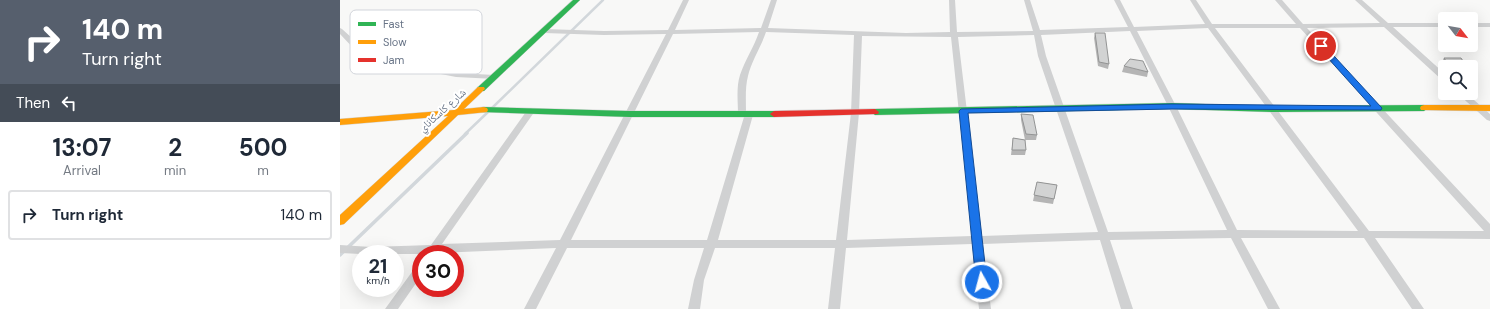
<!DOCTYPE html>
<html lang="en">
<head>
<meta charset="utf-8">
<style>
	:root { --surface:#fff; --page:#f6f6f7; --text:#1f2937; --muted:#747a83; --line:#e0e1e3 }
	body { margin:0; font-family:"DM Sans","Noto Naskh Arabic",sans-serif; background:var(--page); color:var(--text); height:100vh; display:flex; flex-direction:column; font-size:15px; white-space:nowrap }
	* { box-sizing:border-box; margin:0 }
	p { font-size:13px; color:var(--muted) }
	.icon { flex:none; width:22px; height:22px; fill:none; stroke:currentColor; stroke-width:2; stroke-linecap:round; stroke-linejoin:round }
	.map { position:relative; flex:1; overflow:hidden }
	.sheet { display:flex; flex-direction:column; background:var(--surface); width:340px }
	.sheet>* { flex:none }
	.hud { background:#565f6d; color:#fff; overflow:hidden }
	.needle { width:26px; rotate:121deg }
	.tools { position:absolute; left:1098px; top:12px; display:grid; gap:8px }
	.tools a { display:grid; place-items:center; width:40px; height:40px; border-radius:4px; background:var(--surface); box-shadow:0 4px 16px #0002; font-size:20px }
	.speed { position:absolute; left:12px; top:245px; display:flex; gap:8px; font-size:20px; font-weight:700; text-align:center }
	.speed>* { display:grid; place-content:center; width:52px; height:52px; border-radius:50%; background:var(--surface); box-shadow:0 4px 16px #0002; line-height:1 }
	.speed small { font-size:10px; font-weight:400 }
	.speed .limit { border:6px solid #d22; background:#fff; color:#111 }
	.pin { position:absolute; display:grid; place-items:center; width:34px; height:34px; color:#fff; margin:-17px; border:2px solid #fff; border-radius:50%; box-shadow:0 1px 4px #0007 }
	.me { position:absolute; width:44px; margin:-22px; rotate:353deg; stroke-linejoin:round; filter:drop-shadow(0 0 3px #0008) }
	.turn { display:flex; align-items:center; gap:14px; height:84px; padding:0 16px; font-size:18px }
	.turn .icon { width:52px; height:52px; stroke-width:2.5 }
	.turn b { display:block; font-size:28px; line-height:34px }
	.then { display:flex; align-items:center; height:38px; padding:0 16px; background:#0003; gap:8px; font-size:15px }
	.eta { display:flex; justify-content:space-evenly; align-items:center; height:68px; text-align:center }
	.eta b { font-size:24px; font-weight:700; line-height:28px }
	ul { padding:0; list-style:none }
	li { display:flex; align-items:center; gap:12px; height:50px; margin:0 8px 6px; padding:0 8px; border:2px solid var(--line); border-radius:4px }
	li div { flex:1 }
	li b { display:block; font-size:15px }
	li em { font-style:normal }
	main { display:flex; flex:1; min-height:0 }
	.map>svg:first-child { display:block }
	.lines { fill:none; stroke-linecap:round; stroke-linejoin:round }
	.stream-far1 { stroke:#d2d7db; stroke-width:2.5 }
	.stream { stroke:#d2d7db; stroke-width:3.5 }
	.fast-casing { stroke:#d5d6d6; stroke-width:1 }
	.slow-casing { stroke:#d5d6d6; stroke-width:1 }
	.jam-casing { stroke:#d5d6d6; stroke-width:1 }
	.street { fill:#d0d1d2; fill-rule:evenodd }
	.fast { fill:#30b455; fill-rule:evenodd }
	.slow { fill:#ff9f0a; fill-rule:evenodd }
	.jam { fill:#e5322d; fill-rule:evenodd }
	.wall { fill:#b5b5b5 }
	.building { fill:#d2d3d3; stroke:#939494 }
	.route { fill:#1a73e8; stroke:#114b97 }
	.labels { text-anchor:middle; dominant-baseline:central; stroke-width:4; stroke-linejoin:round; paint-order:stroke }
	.street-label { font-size:11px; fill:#687487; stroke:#fff }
	.key { fill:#fff; stroke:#d2d5db; stroke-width:1 }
	.key-label { font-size:11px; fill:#687487 }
</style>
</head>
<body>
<main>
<section class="sheet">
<div class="hud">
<div class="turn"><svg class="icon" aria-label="right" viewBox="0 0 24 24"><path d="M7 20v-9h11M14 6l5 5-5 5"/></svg><div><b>140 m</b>Turn right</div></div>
<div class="then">Then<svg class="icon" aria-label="left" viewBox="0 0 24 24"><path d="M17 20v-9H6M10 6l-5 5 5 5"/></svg></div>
</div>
<div class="eta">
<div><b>13:07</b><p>Arrival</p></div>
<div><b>2</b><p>min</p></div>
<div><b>500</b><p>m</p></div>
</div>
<ul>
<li><svg class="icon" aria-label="right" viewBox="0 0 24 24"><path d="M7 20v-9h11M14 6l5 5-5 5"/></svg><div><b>Turn right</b></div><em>140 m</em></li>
</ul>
</section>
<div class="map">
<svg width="1150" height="309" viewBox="0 0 1150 309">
	<rect width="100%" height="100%" fill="#f8f8f7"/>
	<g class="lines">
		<path class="stream-far1" d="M152,108L263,0
			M125,134L148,112"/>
		<path class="stream" d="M0,255L127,133"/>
		<defs>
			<path id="fast" d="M233,0H240L144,91H138L137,89L138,87Z
				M832,103L934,106L1084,105L1088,108L1084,111L934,112L832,109L535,115L531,112L535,109Z
				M144,107L290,111H434L438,114L434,117H290L141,112L140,110L141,108Z"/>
			<path id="slow" d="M138,87H144L145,89L124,109L144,107L147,108L148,110L147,112L118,115L4,224L0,225V215L108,116L0,125V119L114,110Z
				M1084,105H1150V111L1081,110L1080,108L1081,106Z"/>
			<path id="jam" d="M535,109L539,112L538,114L434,117L430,114L434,111Z"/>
		</defs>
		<use href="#fast" class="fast-casing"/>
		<use href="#slow" class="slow-casing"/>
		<use href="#jam" class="jam-casing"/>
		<path class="street" d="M343,0H349L335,30L421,28L431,0H437L428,28L566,33L610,32L609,0H615L617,32L693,31L684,0H690L700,30L788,27L774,0H780L794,27L865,24L850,0H856L872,24H956L935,0H942L963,24L1040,23L1015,0H1022L1048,23H1105V27H1053L1105,74V80H1102L1044,27L967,28L1150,224V239L1035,238L1084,309H1072L1024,238H901L940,309H928L891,238L770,240L793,309H781L760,240L643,244L651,309H639L632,244L506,248L500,309H488L495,248H375L364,280L360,309H348L354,280L364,248H227L196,309H184L216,248L97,253L96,254H21L0,253V245L31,247L91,245L188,109L191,108L195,111L102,244L220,240L326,34L264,35L204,33L200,31L204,29L264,31L328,30ZM868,28L1018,231L897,230L836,106L797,31ZM875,28H960L1144,231H1029ZM790,31L828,106L887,230L768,232L706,56L701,35ZM419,32C414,47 405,60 400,75C396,87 398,102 398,115L399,117H404L367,240H231L333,34ZM426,32L514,35L511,113L496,240H378L413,115L412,113H406C406,101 405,87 408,76C411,62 421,47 426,32ZM694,35L698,56L758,232L642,236L618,37ZM522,36L611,37L632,236L507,240L519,113Z
			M1131,23H1150V27H1131Z
			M0,28L2,29L22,47L35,56L116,73L155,75L159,77L155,79L116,77L30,60L16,51L0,34Z
			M1117,93H1126L1150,114V121L1147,120Z
			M81,264V276L58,309H45L77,265Z"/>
		<use href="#fast" class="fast"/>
		<use href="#slow" class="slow"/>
		<use href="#jam" class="jam"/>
	</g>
	<path class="wall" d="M755,33L769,64L768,69L758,66L754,38Z
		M1104,58L1127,67H1105V70L1101,64Z
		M784,66L808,72L807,77L782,72Z
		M681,114L697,135L696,140H685L686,150L685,155H671L673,138L685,140L681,120Z
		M697,182L717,185L713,204L693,201Z"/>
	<path class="building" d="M755,33H765L769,64L759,62Z
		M1104,58H1121L1127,67H1110Z
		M790,59L803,61L808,72L784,66Z
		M681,114L693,115L697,135L686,134Z
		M673,138L685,140L686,150H672Z
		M697,182L717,185L714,199L694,195Z"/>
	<path class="route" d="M981,43L983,44L1041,107L1042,108L1041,110L832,109L628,113L647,282L645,285L642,286L638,285L636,282L619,111L621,109L832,104L1031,106L978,47L977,46Z"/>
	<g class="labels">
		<g class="street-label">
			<text transform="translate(102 110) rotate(-42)">شارع كاسكاناي</text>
		</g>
	</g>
	<rect x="10" y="10" width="132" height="64" rx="6" class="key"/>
	<rect x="18" y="22" width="18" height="4" fill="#30b455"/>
	<rect x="18" y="40" width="18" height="4" fill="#ff9f0a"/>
	<rect x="18" y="58" width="18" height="4" fill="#e5322d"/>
	<g class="key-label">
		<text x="43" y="28">Fast</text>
		<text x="43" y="46">Slow</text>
		<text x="43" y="64">Jam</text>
	</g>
</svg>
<div class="tools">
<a><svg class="needle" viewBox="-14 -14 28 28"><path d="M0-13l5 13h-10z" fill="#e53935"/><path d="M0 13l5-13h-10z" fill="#747a83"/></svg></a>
<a><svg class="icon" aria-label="search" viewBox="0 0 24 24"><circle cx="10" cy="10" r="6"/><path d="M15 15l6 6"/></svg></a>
</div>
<div class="speed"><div>21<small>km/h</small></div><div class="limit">30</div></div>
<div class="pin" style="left:981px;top:46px;background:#d93025"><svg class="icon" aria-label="arrive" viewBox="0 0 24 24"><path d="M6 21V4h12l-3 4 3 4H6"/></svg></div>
<svg class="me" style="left:642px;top:282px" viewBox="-20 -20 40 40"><circle r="17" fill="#1a73e8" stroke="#fff" stroke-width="3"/><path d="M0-11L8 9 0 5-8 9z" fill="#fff"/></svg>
</div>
</main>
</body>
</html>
